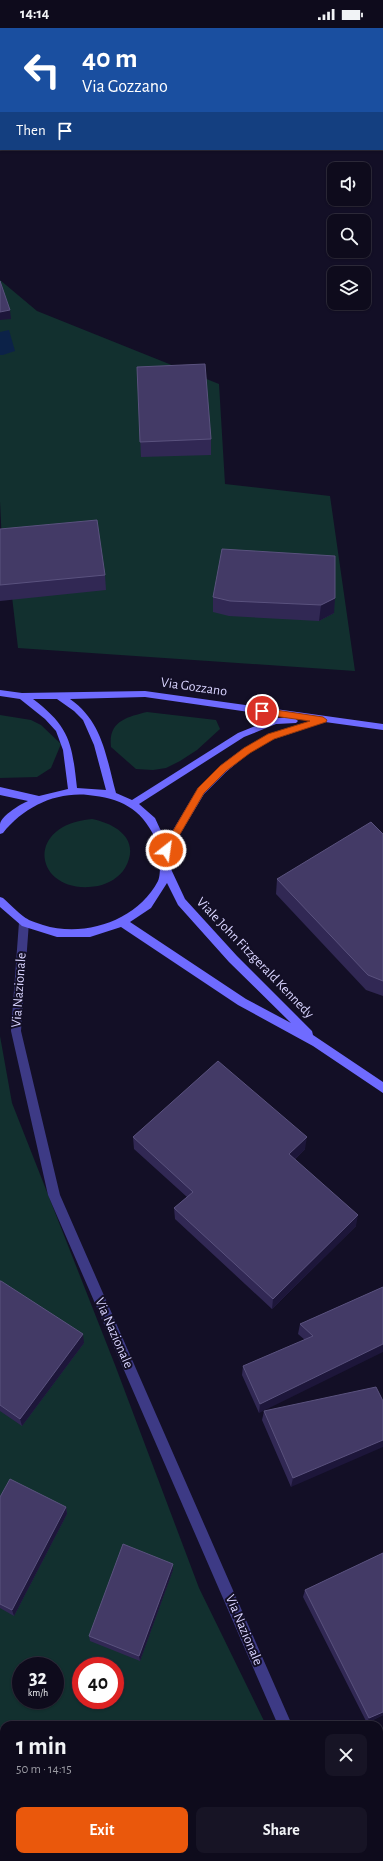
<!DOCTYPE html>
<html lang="en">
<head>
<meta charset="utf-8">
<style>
	:root { --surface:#0e0b1c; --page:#171425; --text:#f1f3f6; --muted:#9b9ba3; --line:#2e2b3b; --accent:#ea580c }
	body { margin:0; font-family:"Alegreya Sans",sans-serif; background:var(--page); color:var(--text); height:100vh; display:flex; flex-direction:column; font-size:15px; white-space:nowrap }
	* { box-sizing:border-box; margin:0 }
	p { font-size:13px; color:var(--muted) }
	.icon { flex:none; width:22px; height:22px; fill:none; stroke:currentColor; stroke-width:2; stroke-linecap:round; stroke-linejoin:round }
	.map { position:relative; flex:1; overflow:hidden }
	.side { position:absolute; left:0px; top:1693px; width:383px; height:140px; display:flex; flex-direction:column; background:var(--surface); border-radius:12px 12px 0 0; box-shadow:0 1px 3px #0004,0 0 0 1px var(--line) }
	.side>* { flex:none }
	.guide { position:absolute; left:0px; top:0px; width:383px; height:122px; box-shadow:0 1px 3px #0004,0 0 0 1px var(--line); background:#1a4fa0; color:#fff; overflow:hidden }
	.fabs { position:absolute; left:327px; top:134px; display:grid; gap:8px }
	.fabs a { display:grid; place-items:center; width:44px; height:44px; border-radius:8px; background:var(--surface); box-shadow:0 1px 3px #0004,0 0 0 1px var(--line); font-size:20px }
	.speed { position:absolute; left:12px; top:1629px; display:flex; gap:8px; font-size:20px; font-weight:700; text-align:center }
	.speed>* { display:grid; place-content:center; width:52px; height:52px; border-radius:50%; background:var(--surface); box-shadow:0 1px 3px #0004,0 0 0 1px var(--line); line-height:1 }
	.speed small { font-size:10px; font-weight:400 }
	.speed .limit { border:6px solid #d22; background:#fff; color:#111 }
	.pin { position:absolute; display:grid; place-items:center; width:34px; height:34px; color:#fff; margin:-17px; border:2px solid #fff; border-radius:50%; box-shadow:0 1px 4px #0007 }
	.me { position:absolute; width:44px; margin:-22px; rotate:30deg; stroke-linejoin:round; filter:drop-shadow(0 0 3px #0008) }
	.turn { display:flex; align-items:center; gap:14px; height:84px; padding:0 16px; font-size:18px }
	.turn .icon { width:52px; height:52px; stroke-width:2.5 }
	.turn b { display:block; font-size:28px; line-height:34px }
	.then { display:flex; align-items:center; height:38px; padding:0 16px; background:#0003; gap:8px; font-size:15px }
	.round { display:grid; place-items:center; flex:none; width:42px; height:42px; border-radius:8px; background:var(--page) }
	.head { display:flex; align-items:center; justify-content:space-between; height:68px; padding:0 16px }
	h1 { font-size:24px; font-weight:700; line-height:30px }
	.cta { display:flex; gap:8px; margin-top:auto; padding:8px 16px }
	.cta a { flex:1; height:46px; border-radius:8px; background:var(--accent); color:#fff; font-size:16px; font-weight:700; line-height:46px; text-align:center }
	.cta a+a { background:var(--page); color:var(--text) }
	.status { display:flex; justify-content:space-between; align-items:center; height:28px; padding:0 20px; background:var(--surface); direction:ltr }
	.status svg { height:11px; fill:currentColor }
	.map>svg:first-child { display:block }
	.green { fill:#12302f; fill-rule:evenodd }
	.water { fill:#0c2248 }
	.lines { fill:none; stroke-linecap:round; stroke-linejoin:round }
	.street { fill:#3d3a85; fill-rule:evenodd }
	.secondary { fill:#6f6bff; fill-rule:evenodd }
	.wall { fill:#312854 }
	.shaded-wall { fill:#1d163a }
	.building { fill:#433a66; stroke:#5a527e }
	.route { fill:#ea580c; stroke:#983908 }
	.labels { text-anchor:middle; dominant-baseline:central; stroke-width:4; stroke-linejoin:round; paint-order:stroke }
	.street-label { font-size:14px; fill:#d9d4ff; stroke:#130f26 }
</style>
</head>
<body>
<div class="status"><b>14:14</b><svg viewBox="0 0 49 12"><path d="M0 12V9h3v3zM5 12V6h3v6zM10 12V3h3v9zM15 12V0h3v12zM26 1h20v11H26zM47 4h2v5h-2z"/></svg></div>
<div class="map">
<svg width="383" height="1833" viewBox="0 0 383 1833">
	<rect width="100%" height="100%" fill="#130f26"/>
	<path class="green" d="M0,252L37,283L219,356L225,456L330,468L355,643L18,620L6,517L2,515L0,473Z
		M147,684L216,692L220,701L197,722L180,733L166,740L153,742L136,741L111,719C108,693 127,689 147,684Z
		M0,687L31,692L41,697L61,716L51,740L37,749L0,750Z
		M92,791C117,796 141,812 125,840C120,849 108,856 98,858C35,869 21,797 92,791Z
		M0,1008L12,1075L115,1337L199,1560L266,1697H4V1829H327L329,1833H0ZM21,1638H55V1672H21ZM81,1638H115V1672H81Z"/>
	<path class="water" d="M9,302L15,323L3,327H0V304Z"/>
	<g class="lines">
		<path class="street" d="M24,890L28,891L29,894L21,1003L60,1167L292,1697H278L48,1167L11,1003L19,894L20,891Z
			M336,1829H350L352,1833H338Z"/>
		<path class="secondary" d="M0,662L22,665L145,663L383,696V702L325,694L274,711L250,724L226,744L204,766L170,823V839L185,871L237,928L312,1003L313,1007L383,1054V1065L313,1018L238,977L121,899L90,909H57L22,898L0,879V869L3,870C11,877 20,887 29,892C33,894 38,895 43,897C84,910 137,893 158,853C160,849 160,841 160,836C161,825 159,820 155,810C141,780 120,770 88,767C55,764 24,779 3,805L0,806C0,803 0,798 0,796C2,787 21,776 28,773L0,767V759L39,768L68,761L63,722L56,703L45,691L20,671L0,668ZM145,669L291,690H275L238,705L132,772L116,765C106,729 103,694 70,671ZM33,671H57L74,683L83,692L94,717L106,762L77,760C72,715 70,699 33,671ZM295,690L312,693L268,707L244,720L220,738L198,760L166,814L155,790L139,776L244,709L276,696L296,695L298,693ZM167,855L178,877L229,934L291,995L246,971L130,894L151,880Z"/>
	</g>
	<path class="wall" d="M137,339L211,411V427L141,429Z
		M0,501L105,547L106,562L0,573Z
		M335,528L334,585L319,593L229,588L213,584V569Z
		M383,806V968L366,962L276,866L277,851Z
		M133,1109L305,1121L295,1131L356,1198L272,1281L175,1191L174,1180L187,1169L134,1121Z
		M0,1253L84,1315L22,1398L0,1383Z
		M383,1259L259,1385L242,1347L243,1338L305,1312L298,1306L300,1296Z
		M383,1373L291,1459L262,1392L264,1383Z
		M0,1469L66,1479L67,1486L14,1588L0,1580Z
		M383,1525V1687L367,1695L303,1569L305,1562Z
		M173,1542L140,1633L90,1613L89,1608Z"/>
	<path class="shaded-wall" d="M10,282L11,291L0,292V284Z
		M335,570L334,585L319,593L321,577Z
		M307,1109L305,1121L287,1138L289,1126Z
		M358,1187L356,1198L272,1281L273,1271Z
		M83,1306L84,1315L22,1398L20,1391Z
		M383,1316V1324L259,1385L260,1376Z
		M383,1412V1419L291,1459L293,1450Z
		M66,1479L67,1486L14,1588L12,1582Z
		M173,1536V1542L140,1633L139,1628Z
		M383,1684V1687L367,1695L369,1690Z"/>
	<path class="building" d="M0,253L10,282L0,284Z
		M205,336L211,411L140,414L137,339Z
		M97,492L105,547L0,557V501Z
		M222,521L335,528V570L321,577L230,573L213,569Z
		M371,794L383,806V953L368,947L277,851Z
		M218,1033L307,1109L289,1126L358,1187L273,1271L174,1180L193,1164L133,1109Z
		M0,1253H1L83,1306L20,1391L0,1377Z
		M383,1259V1316L260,1376L243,1338L313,1308L300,1296Z
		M376,1359L383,1373V1412L293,1450L264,1383Z
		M10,1451L66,1479L12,1582L0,1576V1469Z
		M123,1516L173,1536L139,1628L89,1608Z
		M383,1525V1684L369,1690L305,1562Z"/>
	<path class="route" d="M262,680L323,689L327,692L326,694L274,711L250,725L226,743L204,765L169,825H163V820L198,760L220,738L244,720L268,706L310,693L259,686L258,683Z"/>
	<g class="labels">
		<g class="street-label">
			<text transform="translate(194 659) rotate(8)">Via Gozzano</text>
			<text transform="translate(255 930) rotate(46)">Viale John Fitzgerald Kennedy</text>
			<text transform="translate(19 962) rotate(-86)">Via Nazionale</text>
			<text transform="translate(114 1305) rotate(66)">Via Nazionale</text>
			<text transform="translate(244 1602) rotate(67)">Via Nazionale</text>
		</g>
	</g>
</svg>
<div class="fabs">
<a><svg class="icon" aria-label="sound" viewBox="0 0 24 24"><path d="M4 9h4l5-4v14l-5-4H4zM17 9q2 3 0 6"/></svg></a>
<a><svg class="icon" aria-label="search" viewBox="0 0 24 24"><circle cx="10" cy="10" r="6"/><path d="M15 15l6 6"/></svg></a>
<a><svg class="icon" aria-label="layers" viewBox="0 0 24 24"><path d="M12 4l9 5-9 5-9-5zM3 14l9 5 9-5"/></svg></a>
</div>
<div class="speed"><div>32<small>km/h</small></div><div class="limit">40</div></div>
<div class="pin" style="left:262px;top:683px;background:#d93025"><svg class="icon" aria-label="arrive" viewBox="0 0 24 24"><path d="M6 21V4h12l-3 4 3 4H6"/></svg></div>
<svg class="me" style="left:166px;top:822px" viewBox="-20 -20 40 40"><circle r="17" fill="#ea580c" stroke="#fff" stroke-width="3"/><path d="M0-11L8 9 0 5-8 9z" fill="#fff"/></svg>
<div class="guide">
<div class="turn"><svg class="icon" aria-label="left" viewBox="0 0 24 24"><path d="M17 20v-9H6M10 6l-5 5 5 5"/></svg><div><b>40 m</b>Via Gozzano</div></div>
<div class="then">Then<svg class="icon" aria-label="arrive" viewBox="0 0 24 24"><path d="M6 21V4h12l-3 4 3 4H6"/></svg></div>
</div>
<section class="side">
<div class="head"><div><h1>1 min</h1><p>50 m · 14:15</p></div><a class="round"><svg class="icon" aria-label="close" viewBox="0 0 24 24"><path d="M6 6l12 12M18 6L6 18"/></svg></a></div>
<div class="cta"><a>Exit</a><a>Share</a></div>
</section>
</div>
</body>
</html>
